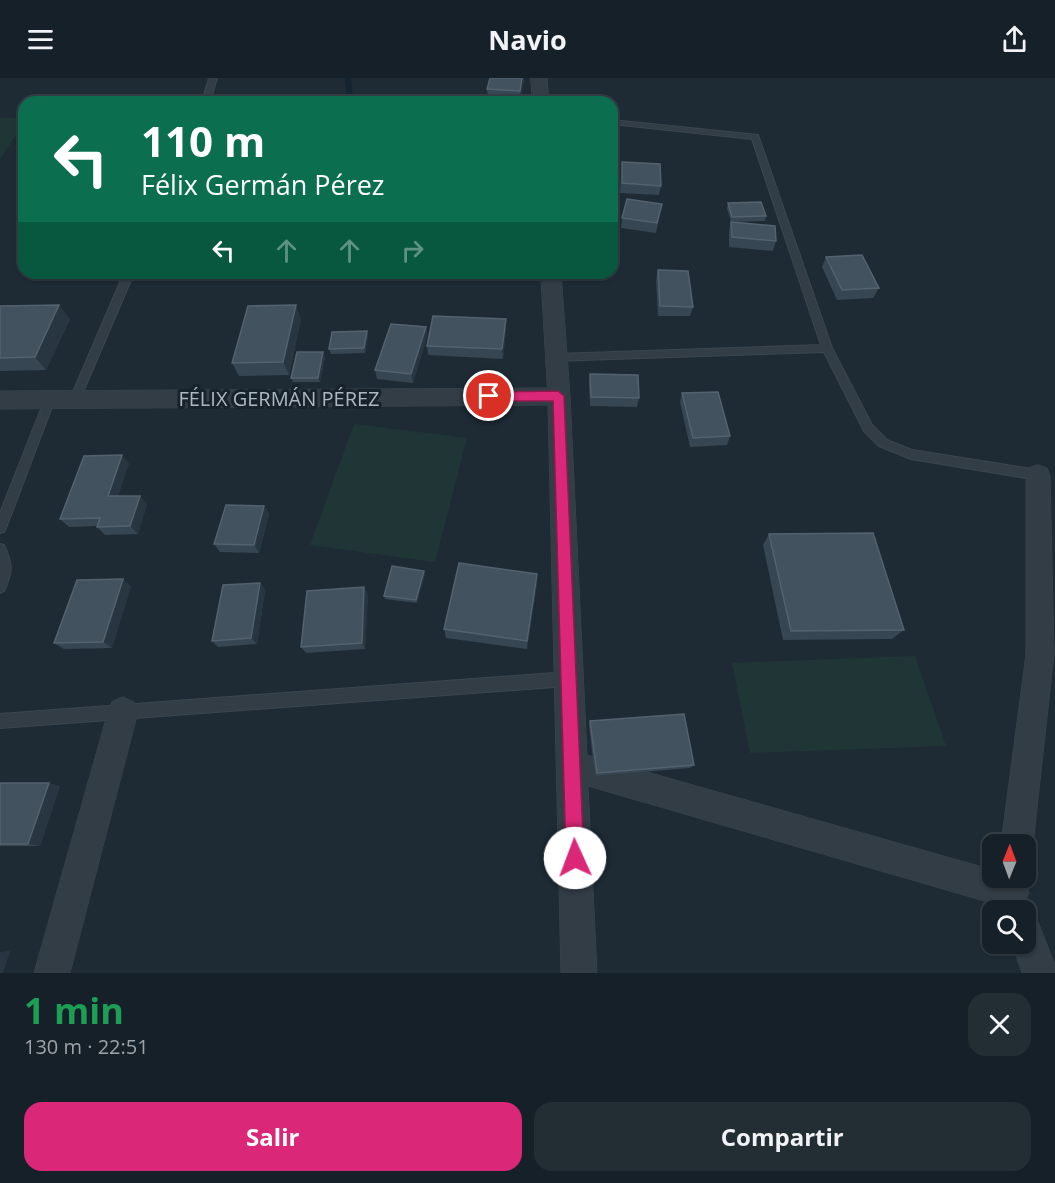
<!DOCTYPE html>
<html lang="es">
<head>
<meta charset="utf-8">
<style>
	:root { --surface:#162028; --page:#232d34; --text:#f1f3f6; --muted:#9ea3a8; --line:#353e45; --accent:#db2777 }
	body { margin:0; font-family:"Open Sans",sans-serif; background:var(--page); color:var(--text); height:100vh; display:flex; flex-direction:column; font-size:22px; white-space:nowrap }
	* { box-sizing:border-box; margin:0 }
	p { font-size:20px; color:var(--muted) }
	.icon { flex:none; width:33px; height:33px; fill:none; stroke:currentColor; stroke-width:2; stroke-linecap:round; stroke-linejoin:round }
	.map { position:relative; height:895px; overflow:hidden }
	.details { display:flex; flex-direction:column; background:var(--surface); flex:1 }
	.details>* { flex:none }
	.banner { position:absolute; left:18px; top:18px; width:600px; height:183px; border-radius:18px; box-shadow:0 2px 4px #0004,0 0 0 2px var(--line); background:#0b6e4f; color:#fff; overflow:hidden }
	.needle { width:39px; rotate:1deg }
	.buttons { position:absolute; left:982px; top:756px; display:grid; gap:12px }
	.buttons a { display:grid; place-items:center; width:54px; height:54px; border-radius:12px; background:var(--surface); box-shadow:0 2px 4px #0004,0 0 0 2px var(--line); font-size:30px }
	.pin { position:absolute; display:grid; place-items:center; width:51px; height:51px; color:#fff; margin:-26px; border:3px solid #fff; border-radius:50%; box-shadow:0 2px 6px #0007 }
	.me { position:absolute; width:66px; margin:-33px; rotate:358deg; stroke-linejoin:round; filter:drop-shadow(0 0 4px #0008) }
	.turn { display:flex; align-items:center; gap:21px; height:126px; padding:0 24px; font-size:27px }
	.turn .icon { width:78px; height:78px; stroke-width:2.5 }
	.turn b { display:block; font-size:42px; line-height:51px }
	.lanes { display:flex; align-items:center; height:57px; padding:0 24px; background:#0003; justify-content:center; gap:30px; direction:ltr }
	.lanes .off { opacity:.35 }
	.round { display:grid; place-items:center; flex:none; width:63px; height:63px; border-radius:18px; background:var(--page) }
	.overview { display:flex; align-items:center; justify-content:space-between; height:102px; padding:0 24px }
	h1 { font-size:36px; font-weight:700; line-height:45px; color:#1e9e55 }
	.button { display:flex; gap:12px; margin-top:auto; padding:12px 24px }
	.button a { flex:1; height:69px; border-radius:18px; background:var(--accent); color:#fff; font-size:24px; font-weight:700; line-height:69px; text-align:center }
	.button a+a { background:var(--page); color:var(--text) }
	header { display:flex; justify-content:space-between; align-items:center; height:78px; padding:0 24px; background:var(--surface); font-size:27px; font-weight:700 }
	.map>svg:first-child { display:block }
	.green { fill:#203636 }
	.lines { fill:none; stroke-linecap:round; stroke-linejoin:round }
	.stream { fill:#132332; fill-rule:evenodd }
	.service-casing { stroke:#3b464f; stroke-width:2 }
	.minor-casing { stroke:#3b464f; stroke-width:1 }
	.service { fill:#323d46; fill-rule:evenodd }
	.minor { fill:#323d46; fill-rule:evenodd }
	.wall { fill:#364652 }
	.shaded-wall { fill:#273641 }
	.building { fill:#42525e; stroke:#53626e; stroke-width:1.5 }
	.route { fill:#db2777; stroke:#8e194d; stroke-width:1.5 }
	.labels { text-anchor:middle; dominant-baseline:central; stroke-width:6; stroke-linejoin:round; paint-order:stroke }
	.street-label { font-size:20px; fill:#abb8c3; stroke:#18222a }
</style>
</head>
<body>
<header><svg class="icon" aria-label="menu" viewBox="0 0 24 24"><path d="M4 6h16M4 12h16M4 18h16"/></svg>Navio<svg class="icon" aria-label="share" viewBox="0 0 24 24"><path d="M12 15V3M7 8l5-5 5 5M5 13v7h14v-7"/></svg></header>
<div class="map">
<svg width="1055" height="895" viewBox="0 0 1055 895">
	<rect width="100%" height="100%" fill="#1e2b35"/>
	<path class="green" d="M0,40H24V45L0,81Z
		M354,346L467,360L435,484L310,467Z
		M915,578L946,668L750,675L732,585Z"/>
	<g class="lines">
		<path class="stream" d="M345,0H351L353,20L350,24H344L347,20Z"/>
		<defs>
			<path id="service" d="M209,0H217L210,24H202Z
				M612,42L758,57L832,270L872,347L887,362L912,372L1038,392L1042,394L1044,397L1042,400L1038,402L911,381L879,368L864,353L824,274L552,283V277L556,276L821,267L752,61L612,46Z
				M124,195H134L80,321L75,325L71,324L70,321Z
				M50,317L55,321L6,450L4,454L0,455V435L45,321Z
				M0,466L4,467C13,487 13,493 4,513L0,515Z
				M568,594L573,596L575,601L573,606L568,608L0,650V636Z"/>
			<path id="minor" d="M531,0H547L549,24H533Z
				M541,195H561L570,318L587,677L993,792V800H1018L1024,802L1029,814L1024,826L1012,831L588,708L597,895H561L548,327L0,331V313L547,310Z
				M1038,387L1047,390L1050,397L1054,576L1033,766L1026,779V766H1001L1026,576V397L1029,390Z
				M123,619L134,624L138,634L70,895H34L108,634L112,624Z
				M1026,839L1038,844L1055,887V895H1022L1012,866H1026Z"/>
		</defs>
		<use href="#service" class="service-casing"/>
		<use href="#minor" class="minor-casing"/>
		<use href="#service" class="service"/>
		<use href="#minor" class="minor"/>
	</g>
	<path class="wall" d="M490,0H524L520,23L488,21L487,11Z
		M622,84L661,108L659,117L620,115Z
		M728,125L766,138L765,143L731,144L727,130Z
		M660,136L656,155L621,150L622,140Z
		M731,144L776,163L773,173L729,169V154Z
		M826,179L879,210L873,220L837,222L822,189Z
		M658,192L693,229L690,238H658L656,202Z
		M263,195H308L306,202L266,201Z
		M331,195H382L381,200L332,196Z
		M0,228L70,241L46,292L0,293Z
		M301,241L289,297L239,298L232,285Z
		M506,241V251L503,281L428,277L427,268Z
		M426,249L427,259L413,305L377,301L375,292Z
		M367,253L368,258L365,275L331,276L329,271Z
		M325,279L320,304H293L291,300Z
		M590,296L639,320L637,329L590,328L589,305Z
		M682,315L730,358L727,367L690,369L680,324Z
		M129,385L118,418L147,426L138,456L105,457L97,449V448L69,449L60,441Z
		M264,428L269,436L259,475L220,474L214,466Z
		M769,456L904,552L892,561L783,562L763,467Z
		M424,493L425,496L417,525L385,521L384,518Z
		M537,496V506L527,571L446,560L444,551Z
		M260,505L265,512L257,566L218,569L212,563Z
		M131,508L112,570L64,571L54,565Z
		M368,516L365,571L306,575L301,569Z
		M590,643L694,687L690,690L595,698L589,648Z
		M0,705L60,708L40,768H0Z"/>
	<path class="shaded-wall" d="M522,0H524V4L520,23V13Z
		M304,195H308L306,202Z
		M59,227L70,241L46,292L35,279Z
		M296,227L301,241L289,297L283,284Z
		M506,241V251L503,281L502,271Z
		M426,249L427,259L413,305L411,296Z
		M367,253L368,258L365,275L364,270Z
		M323,274L325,279L320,304L318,300Z
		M122,377L129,385L115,427L108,418Z
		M140,418L147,426L138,456L130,448Z
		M264,428L269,436L259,475L254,467Z
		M424,493L425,496L417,525L416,522Z
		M537,496V506L527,571V563Z
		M123,501L131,508L112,570L103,564Z
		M260,505L265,512L257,566L251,560Z
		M364,509L368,516L365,571L362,565Z
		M49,705L60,708L40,768L28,766Z
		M10,873L3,895H0V874Z"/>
	<path class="building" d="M490,0H522L520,13L487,11Z
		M622,84L660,86L661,108L622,105Z
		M627,121L662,126L657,145L622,140Z
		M761,124L766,138L732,139L728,125Z
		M731,144L775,148L776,163L732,159Z
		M862,177L879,210L842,212L826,179Z
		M658,192L688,193L693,229L660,228Z
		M59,227L35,279L0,280V228Z
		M296,227L283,284L232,285L248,228Z
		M433,238L506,241L502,271L427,268Z
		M391,246L426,249L411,296L375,292Z
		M367,253L364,270L329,271L332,254Z
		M297,274H323L318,300H291Z
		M590,296L638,297L639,320L591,319Z
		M718,314L730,358L693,360L682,315Z
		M122,377L108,418H140L130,448L97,449L100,440L60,441L84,378Z
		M226,427L264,428L254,467L214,466Z
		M873,455L904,552L791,553L769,456Z
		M459,485L537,496L527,563L444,551Z
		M392,488L424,493L416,522L384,518Z
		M123,501L103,564L54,565L77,502Z
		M260,505L251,560L212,563L223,507Z
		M364,509L362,565L301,569L307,513Z
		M684,636L694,687L597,695L590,643Z
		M0,705H49L28,766H0Z"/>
	<path class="route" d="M558,313L564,318L584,780L581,786L575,789L569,786L566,780L553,323H489L483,318L489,314Z"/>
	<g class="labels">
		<g class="street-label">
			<text x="279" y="320">FÉLIX GERMÁN PÉREZ</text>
		</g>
	</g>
</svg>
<div class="buttons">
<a><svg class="needle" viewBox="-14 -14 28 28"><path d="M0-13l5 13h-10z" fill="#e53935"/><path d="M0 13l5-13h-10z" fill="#9ea3a8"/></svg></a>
<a><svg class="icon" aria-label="search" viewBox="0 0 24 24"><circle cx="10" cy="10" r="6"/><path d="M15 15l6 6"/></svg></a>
</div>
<div class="pin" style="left:489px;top:318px;background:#d93025"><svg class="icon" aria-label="arrive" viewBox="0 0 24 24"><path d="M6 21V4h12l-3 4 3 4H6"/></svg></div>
<svg class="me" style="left:575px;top:780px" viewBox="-20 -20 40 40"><circle r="19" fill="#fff"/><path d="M0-13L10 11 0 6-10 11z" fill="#db2777"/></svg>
<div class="banner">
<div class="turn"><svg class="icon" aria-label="left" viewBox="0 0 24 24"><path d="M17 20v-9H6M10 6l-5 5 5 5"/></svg><div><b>110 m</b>Félix Germán Pérez</div></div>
<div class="lanes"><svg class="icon" aria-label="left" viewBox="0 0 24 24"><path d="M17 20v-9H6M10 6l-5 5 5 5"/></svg><svg class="icon off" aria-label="ahead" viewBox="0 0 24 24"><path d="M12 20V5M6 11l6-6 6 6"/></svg><svg class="icon off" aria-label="ahead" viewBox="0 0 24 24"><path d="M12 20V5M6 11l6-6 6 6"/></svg><svg class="icon off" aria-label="right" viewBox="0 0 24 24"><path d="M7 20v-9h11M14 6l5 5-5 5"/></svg></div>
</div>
</div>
<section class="details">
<div class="overview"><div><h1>1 min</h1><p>130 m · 22:51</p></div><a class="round"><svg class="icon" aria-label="close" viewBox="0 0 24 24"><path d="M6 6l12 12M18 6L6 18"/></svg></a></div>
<div class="button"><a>Salir</a><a>Compartir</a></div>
</section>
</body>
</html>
